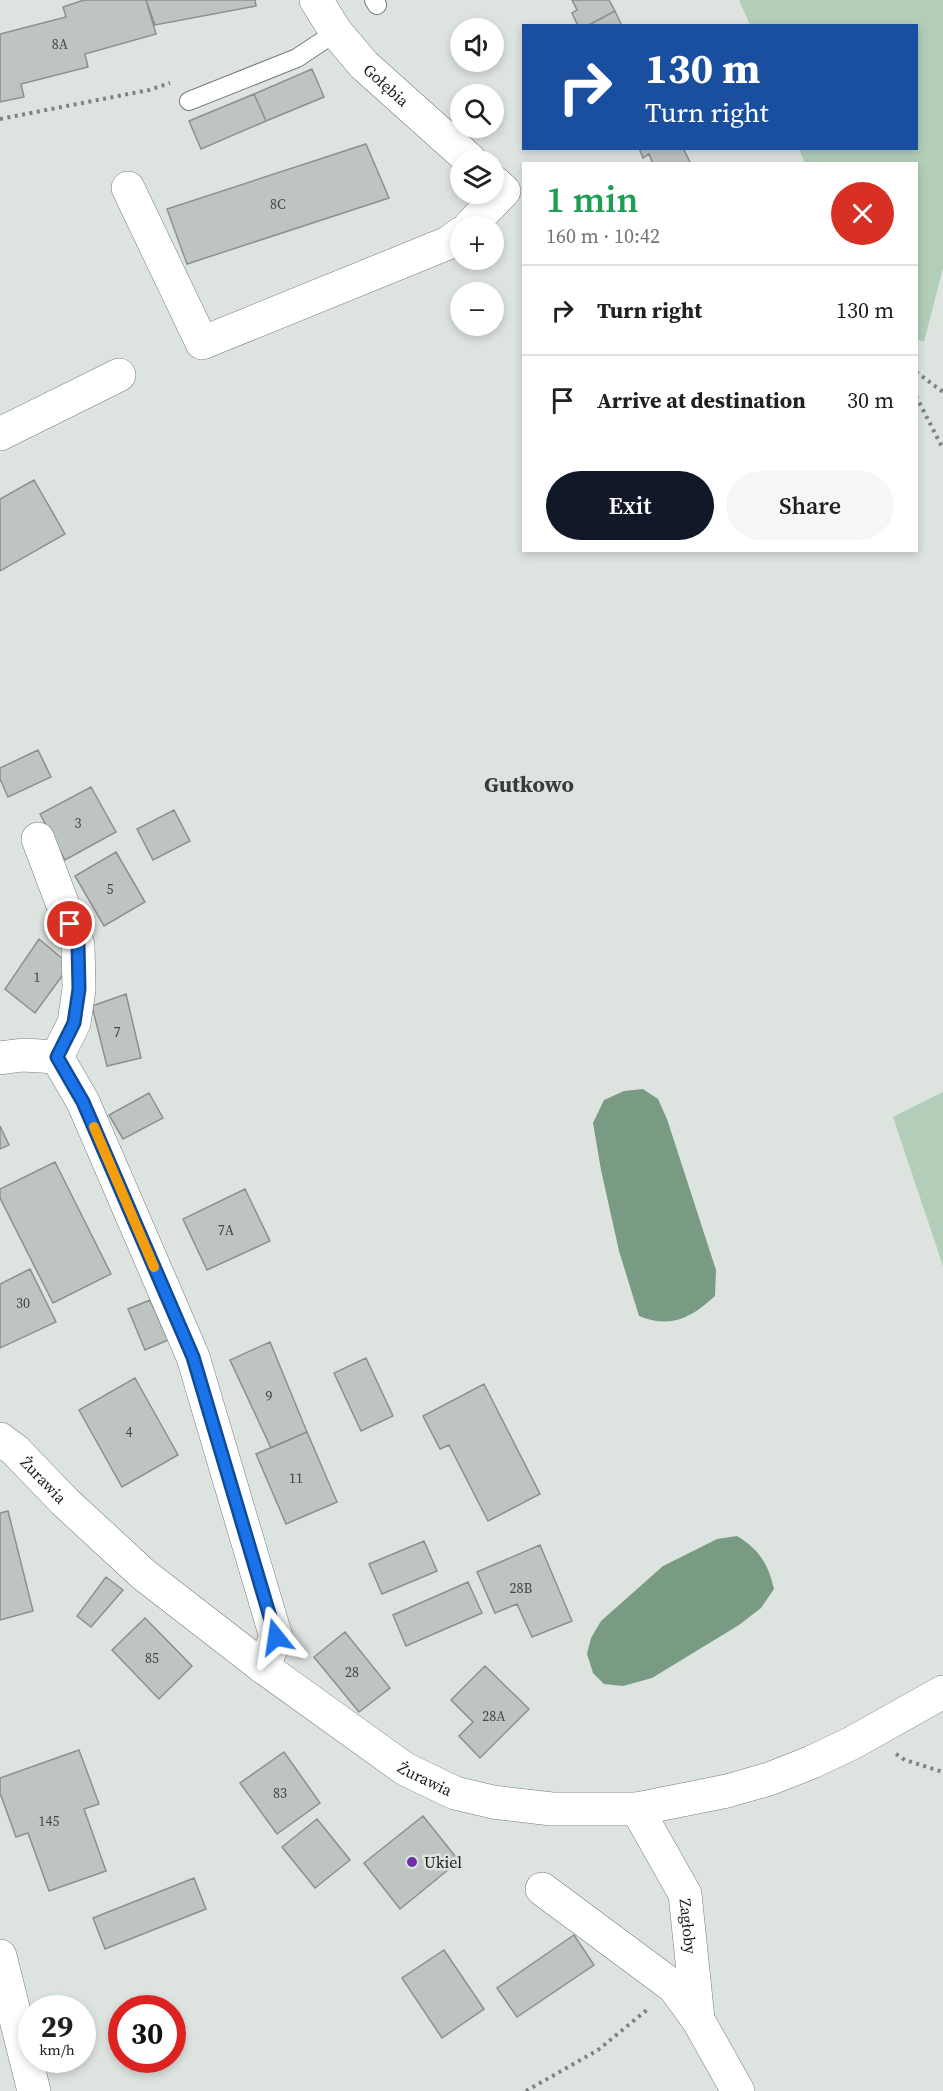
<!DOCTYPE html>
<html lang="en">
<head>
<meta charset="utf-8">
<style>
	:root { --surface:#fff; --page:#f6f6f6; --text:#202124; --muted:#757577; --line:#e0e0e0; --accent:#111827 }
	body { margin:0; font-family:"Source Serif 4",serif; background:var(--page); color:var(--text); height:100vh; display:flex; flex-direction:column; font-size:22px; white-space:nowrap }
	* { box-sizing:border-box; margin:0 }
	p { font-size:20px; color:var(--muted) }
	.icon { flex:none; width:33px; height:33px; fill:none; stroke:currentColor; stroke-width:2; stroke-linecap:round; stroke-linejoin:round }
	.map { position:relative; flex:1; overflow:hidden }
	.drawer { position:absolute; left:522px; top:162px; width:396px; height:390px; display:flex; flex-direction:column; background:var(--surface); border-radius:0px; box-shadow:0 3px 9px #0003 }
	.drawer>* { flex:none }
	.top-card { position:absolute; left:522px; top:24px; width:396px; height:126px; border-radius:0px; box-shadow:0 3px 9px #0003; background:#1a4fa0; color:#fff; overflow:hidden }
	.controls { position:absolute; left:450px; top:18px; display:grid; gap:12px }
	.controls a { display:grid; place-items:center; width:54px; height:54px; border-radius:50%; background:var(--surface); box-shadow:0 3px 9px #0003; font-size:30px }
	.speed { position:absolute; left:18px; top:1995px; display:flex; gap:12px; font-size:30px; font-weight:700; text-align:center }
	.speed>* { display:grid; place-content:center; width:78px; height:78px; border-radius:50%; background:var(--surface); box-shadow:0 3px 9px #0003; line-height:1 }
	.speed small { font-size:15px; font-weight:400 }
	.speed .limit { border:9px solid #d22; background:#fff; color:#111 }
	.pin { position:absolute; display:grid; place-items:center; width:51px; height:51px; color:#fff; margin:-26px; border:3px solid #fff; border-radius:50%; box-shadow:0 2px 6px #0007 }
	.me { position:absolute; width:66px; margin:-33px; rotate:345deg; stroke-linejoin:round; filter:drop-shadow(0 0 4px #0008) }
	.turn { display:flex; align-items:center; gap:21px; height:126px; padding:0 24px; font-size:27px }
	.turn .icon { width:78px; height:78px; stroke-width:2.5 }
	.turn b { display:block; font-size:42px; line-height:51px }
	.round { display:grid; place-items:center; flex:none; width:63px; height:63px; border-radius:32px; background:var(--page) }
	.headline { display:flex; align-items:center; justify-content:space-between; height:102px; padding:0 24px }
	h1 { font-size:36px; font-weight:600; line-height:45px; color:#1e9e55 }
	.button { display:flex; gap:12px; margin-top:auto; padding:12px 24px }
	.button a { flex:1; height:69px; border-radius:36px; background:var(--accent); color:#fff; font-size:24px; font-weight:600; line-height:69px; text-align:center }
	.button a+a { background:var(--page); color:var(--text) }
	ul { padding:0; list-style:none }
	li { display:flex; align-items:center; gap:18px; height:90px; padding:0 24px; border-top:2px solid var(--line) }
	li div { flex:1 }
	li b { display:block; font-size:22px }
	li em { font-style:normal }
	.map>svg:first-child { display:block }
	.green { fill:#b2ceb9 }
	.water { fill:#7a9b83 }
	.building { fill:#bec4bf; stroke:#8b918d; stroke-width:1.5 }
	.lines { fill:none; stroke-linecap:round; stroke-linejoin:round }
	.service-casing { stroke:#777d79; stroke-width:20 }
	.minor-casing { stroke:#777d79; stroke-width:34 }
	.tertiary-casing { stroke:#777d79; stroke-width:34 }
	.secondary-casing { stroke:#777d79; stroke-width:34 }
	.path { stroke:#7e837f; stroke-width:4; stroke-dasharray:3 4.5; stroke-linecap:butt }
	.service { stroke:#fff; stroke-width:18 }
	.minor { stroke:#fff; stroke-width:33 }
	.tertiary { stroke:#fff; stroke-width:33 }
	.secondary { stroke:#fff; stroke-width:33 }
	.route-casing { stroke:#114b97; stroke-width:15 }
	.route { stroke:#1a73e8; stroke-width:10 }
	.slow { stroke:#f59e0b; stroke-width:10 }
	.poi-dot { fill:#6c2fa5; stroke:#dde4df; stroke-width:2 }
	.labels { text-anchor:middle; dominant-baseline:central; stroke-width:5; stroke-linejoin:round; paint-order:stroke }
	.number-label { font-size:14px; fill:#444744 }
	.street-label { font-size:16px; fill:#1b1d1b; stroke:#dde4df }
	.poi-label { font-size:16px; fill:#1b1d1b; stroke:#dde4df; text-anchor:start }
	.district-label { font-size:22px; font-weight:bold; fill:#373c38; stroke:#dde4df }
</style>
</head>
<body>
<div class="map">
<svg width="943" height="2091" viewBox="0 0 943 2091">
	<rect width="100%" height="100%" fill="#dde4df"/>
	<path class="green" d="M739,0H943V268L924,342L916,339V164L805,163L799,149L916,148V26L750,25Z
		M943,1092V1266L893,1117Z"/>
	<path class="water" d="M643,1089L658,1099L667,1119L716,1270L715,1296C691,1318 671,1329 639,1316L619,1251L601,1170L593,1123L604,1100L624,1091Z
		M737,1536C760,1550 768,1564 774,1589L761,1608L739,1625L652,1678L623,1686L604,1684L593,1673L587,1654L591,1638L601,1621L663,1566L717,1539Z"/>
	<path class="building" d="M84,0H146L156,34L85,54L88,67L21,84L24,97L0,102V34L66,17L63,7Z
		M146,0H255L256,6L155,25Z
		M572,0H609L615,11L587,26H578L572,13L577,10Z
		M615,11L622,26H587Z
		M312,69L324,97L266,121L254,94Z
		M254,94L266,121L201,149L189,121Z
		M366,144L389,198L187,264L167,209Z
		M639,148H683L691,164H653L649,154L643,158Z
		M34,480L65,534L0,571V499Z
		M38,750L51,777L8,797L0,779V768Z
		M91,787L116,832L65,860L40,814Z
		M174,810L190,841L153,860L137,829Z
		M116,852L145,902L104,926L75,876Z
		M39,939L70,965L35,1013L5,989Z
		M126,994L141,1058L107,1066L92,1006Z
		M149,1093L163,1118L123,1139L109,1115Z
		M0,1126L9,1145L0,1149Z
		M55,1162L111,1274L53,1303L0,1198V1189Z
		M245,1189L270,1241L207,1270L183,1219Z
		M30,1269L56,1322L0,1348V1284Z
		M150,1300L168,1340L145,1350L128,1309Z
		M270,1342L307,1432L271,1448L230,1360Z
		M366,1358L393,1416L361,1431L334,1373Z
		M135,1378L178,1455L122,1487L79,1410Z
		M484,1384L540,1494L488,1521L449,1445L440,1449L423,1416Z
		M307,1432L337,1502L286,1524L256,1454Z
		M8,1511L33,1611L0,1620V1513Z
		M424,1541L437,1571L382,1594L369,1564Z
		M540,1545L572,1621L532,1637L517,1604L495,1613L477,1572Z
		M106,1577L123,1590L91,1627L77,1616Z
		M468,1582L482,1613L406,1646L393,1615Z
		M145,1618L192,1666L159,1699L112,1650Z
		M345,1632L390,1688L359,1712L314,1657Z
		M485,1666L529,1709L480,1758L459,1736L473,1722L451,1700Z
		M79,1750L99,1804L84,1809L106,1871L49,1891L28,1833L16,1837L0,1793V1778Z
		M284,1752L320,1803L277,1834L240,1783Z
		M423,1816L459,1861L400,1909L364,1863Z
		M317,1819L350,1860L315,1888L282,1847Z
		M194,1878L206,1909L105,1949L93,1918Z
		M574,1935L594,1965L517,2017L497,1988Z
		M444,1950L484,2009L442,2038L402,1978Z"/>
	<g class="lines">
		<defs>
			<path id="service" d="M374,0L377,5
				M189,101L297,58L336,32"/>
			<g id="minor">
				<path id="s1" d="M316,0L336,32L364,65L470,160"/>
				<path d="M128,188L202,343L448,243L460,234"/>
				<path d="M470,226L504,191L494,182"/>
				<path d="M0,434L119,375"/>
				<path d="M38,839L78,945L79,989L74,1023L57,1057"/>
				<path d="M0,1058L23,1055L57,1057L83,1102L193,1357L276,1637L263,1667"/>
				<path id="s2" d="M637,1809L685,1894L698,2019"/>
				<path d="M542,1889L674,1987L698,2020L738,2091"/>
			</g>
			<g id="tertiary">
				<path id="s3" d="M0,1439L15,1450L64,1501L143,1574L263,1667L405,1769L455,1793L493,1802L552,1809H637L727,1791L769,1779L812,1762L852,1743L943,1692"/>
			</g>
			<path id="secondary" d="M0,1956L34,2091"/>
		</defs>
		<use href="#service" class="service-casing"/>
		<use href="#minor" class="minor-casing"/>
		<use href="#tertiary" class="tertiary-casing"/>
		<use href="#secondary" class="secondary-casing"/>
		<path class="path" d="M0,119L149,90L170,83
			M916,372L943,392
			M916,396L943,449
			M896,1754L905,1760L943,1772
			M526,2091L598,2050L648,2009"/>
		<use href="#service" class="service"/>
		<use href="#minor" class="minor"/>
		<use href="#tertiary" class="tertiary"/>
		<use href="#secondary" class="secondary"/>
	</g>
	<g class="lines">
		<defs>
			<path id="route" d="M70,924L78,945L79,989L74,1023L57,1057L83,1102L193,1357L276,1637"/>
		</defs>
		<use href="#route" class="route-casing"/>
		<use href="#route" class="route"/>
		<path class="slow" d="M94,1127L154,1267"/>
	</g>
	<circle class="poi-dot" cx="412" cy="1862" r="6"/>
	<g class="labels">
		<g class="number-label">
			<text x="60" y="44">8A</text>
			<text x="278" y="204">8C</text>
			<text x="78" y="823">3</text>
			<text x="110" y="889">5</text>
			<text x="37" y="977">1</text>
			<text x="117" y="1032">7</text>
			<text x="226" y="1230">7A</text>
			<text x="23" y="1303">30</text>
			<text x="269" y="1396">9</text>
			<text x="129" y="1432">4</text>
			<text x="296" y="1478">11</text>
			<text x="521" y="1588">28B</text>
			<text x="152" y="1658">85</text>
			<text x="352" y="1672">28</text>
			<text x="494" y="1716">28A</text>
			<text x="280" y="1793">83</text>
			<text x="49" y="1821">145</text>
		</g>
		<g class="street-label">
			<text stroke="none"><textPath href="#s1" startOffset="111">Gołębia</textPath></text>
			<text stroke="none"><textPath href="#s3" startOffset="60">Żurawia</textPath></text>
			<text stroke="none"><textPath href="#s3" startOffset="546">Żurawia</textPath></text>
			<text stroke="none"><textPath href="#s2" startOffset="130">Zagłoby</textPath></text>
		</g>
		<g class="poi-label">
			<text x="424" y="1862">Ukiel</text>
		</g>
		<g class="district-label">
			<text x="529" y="784">Gutkowo</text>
		</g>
	</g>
</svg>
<div class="controls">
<a><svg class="icon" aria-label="sound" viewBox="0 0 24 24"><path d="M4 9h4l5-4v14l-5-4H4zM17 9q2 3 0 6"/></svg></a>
<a><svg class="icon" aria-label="search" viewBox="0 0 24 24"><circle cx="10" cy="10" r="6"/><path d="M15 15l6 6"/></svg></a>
<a><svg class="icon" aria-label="layers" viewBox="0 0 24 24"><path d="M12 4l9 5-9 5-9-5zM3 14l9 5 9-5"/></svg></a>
<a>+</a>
<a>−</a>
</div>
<div class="speed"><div>29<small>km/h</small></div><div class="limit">30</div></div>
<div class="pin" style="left:70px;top:924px;background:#d93025"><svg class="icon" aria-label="arrive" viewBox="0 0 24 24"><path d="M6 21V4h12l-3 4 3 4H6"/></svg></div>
<svg class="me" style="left:276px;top:1637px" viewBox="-20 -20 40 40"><path d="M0-17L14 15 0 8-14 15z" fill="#1a73e8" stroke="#fff" stroke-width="4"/></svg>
<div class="top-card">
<div class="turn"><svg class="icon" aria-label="right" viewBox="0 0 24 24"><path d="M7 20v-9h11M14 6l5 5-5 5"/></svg><div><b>130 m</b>Turn right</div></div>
</div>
<section class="drawer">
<div class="headline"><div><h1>1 min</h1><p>160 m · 10:42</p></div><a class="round" style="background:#d93025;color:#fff"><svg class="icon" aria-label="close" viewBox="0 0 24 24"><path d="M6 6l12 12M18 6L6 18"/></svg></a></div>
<ul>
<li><svg class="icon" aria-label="right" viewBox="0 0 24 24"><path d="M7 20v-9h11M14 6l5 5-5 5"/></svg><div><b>Turn right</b></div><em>130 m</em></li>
<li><svg class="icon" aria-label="arrive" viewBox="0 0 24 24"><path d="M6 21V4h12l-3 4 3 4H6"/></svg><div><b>Arrive at destination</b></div><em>30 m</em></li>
</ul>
<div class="button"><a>Exit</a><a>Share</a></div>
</section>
</div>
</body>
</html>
